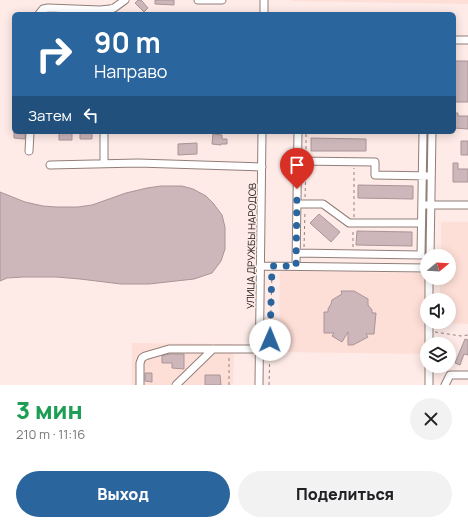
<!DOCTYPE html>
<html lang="ru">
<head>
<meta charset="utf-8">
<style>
	:root { --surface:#fff; --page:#f2f2f2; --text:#202124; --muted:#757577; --accent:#2a659d }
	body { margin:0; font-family:Manrope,sans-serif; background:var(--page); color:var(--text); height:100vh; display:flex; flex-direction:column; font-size:15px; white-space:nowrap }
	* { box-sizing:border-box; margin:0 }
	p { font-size:13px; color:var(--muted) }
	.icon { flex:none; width:22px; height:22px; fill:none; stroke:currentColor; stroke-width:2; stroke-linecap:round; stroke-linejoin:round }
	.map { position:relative; height:385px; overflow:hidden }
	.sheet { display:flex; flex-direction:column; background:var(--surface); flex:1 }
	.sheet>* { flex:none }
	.top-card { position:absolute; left:12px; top:12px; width:444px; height:122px; border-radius:6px; box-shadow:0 2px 10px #0003; background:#2a659d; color:#fff; overflow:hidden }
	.needle { width:26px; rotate:72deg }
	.fabs { position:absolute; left:420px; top:249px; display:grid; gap:8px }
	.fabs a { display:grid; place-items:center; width:36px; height:36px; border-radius:50%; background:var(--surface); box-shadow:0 2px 10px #0003; font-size:20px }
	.pin { position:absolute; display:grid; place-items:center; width:34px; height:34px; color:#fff; margin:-41px -17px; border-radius:50% 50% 50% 0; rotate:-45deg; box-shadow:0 0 4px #0007 }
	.pin .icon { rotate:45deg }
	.me { position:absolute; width:44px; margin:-22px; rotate:1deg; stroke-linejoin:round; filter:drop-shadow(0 0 3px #0008) }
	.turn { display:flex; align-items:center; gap:14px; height:84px; padding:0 16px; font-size:18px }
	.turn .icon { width:52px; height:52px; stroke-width:2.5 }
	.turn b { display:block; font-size:28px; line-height:34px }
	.then { display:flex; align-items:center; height:38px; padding:0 16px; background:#0003; gap:8px; font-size:15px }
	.round { display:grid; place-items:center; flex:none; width:42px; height:42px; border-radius:21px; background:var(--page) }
	.summary { display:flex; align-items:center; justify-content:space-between; height:68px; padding:0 16px }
	h1 { font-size:24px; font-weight:800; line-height:30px; color:#1e9e55 }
	.button { display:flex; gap:8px; margin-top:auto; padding:8px 16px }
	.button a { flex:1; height:46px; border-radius:24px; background:var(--accent); color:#fff; font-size:16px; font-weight:800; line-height:46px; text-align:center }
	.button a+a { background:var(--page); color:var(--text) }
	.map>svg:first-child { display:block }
	.built { fill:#fedfd7 }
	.building { fill:#cdb7bb; stroke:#a99497 }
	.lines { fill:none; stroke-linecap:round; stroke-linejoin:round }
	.minor-casing { stroke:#927e79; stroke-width:9 }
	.path { stroke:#908280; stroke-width:1; stroke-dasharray:3 3; stroke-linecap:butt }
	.minor { stroke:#fff; stroke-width:7 }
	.route { stroke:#2a659d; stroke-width:7; stroke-dasharray:0 12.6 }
	.labels { text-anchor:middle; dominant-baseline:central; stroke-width:3; stroke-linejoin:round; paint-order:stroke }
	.street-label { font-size:10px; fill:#1c1413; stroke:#feebe7 }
</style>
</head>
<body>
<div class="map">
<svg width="468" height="385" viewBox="0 0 468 385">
	<rect width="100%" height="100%" fill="#feebe7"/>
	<path class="built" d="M292,0H468V4L292,1Z
		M441,222H468V324L440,323V322H449V300H440V278H449V256H441Z
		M280,271L425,273V354L279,352Z
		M132,343L234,344L233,385H132Z"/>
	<path class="building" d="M138,0H141L148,8L144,12L135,3Z
		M155,0H174V5L155,4Z
		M454,61H468V102H454Z
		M454,113H458V116H468V129L454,128Z
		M14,132H25V139L14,138Z
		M59,132H72V140H59Z
		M80,132H92V139H80Z
		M213,134L222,135V139H227V144H221V145L212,144Z
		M311,138L366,139V151H311Z
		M461,141H468V155H461Z
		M197,143V154L178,155V144Z
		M453,163H458V169H468V182H453Z
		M358,185L413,186V199L358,198Z
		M161,186H182L193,189L206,196L213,203L222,215L225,227V249L221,261L212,273L194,279L149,284H121L80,279L56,277H23L7,278L0,281V192L25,202L43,206L56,207H78L92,205L126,193L147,188Z
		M319,214L340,232L331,242L310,223Z
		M357,231L412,232V246L356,245Z
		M341,291H354L368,299V305L372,310V313H376L374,334H366L368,337L353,345H348V332L342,342L332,336L334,333H324V312H328V309L331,304L332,300L342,294Z
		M465,339L468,340V355L464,354L460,365L455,363Z
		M169,354H184V369L172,368V363H162V356Z
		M145,373H152V382L145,381Z
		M205,375H220L221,385H205Z"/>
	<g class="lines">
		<defs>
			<path id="minor" d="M198,0H222
				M39,14L43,9L48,8L100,10L110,9L114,8L125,0
				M264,14V0
				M454,40H468
				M29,151L30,132
				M297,161L375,162V175L431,176
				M104,163V132
				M50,165L138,163L262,167
				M297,204H323L349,223H421
				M426,205H468
				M296,253L421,255L423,132
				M430,256L432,132
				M260,266L427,268
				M296,266L298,132
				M429,278V300
				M429,322V344
				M140,385V363L142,358L145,356L169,349H260
				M176,385L213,349
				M259,385L262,132
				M429,385V366
				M445,385L450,375H468"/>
		</defs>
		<use href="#minor" class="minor-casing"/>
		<path class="path" d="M306,155V132
			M305,197L306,167
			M354,217V168
			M304,247L305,211
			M353,247V230
			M435,332L461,336L468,335
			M229,385V356
			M269,385L272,272"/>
		<use href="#minor" class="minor"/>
	</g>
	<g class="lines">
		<path class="route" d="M270,340L272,266H296L297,189"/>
	</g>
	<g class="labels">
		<g class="street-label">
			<text transform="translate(251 246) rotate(-89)">УЛИЦА ДРУЖБЫ НАРОДОВ</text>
		</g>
	</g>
</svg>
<div class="fabs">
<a><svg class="needle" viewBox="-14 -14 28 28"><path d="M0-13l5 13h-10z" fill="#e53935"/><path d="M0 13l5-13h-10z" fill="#757577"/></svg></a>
<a><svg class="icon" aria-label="sound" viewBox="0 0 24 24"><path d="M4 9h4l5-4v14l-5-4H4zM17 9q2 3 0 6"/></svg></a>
<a><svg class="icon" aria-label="layers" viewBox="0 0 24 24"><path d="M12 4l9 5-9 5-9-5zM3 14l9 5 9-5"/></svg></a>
</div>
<div class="pin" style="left:297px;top:189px;background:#d93025"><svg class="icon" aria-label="arrive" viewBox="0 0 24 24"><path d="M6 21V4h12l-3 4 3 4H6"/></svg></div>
<svg class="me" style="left:270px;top:340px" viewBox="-20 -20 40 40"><circle r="19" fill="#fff"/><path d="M0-13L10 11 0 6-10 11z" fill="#2a659d"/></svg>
<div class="top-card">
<div class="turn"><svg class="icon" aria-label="right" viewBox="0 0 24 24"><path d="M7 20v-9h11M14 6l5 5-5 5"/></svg><div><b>90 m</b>Направо</div></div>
<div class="then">Затем<svg class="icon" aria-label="left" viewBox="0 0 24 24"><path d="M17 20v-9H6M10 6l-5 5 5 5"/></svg></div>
</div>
</div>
<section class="sheet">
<div class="summary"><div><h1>3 мин</h1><p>210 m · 11:16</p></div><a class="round"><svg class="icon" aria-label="close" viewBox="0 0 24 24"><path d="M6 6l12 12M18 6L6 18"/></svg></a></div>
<div class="button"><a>Выход</a><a>Поделиться</a></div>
</section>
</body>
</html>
